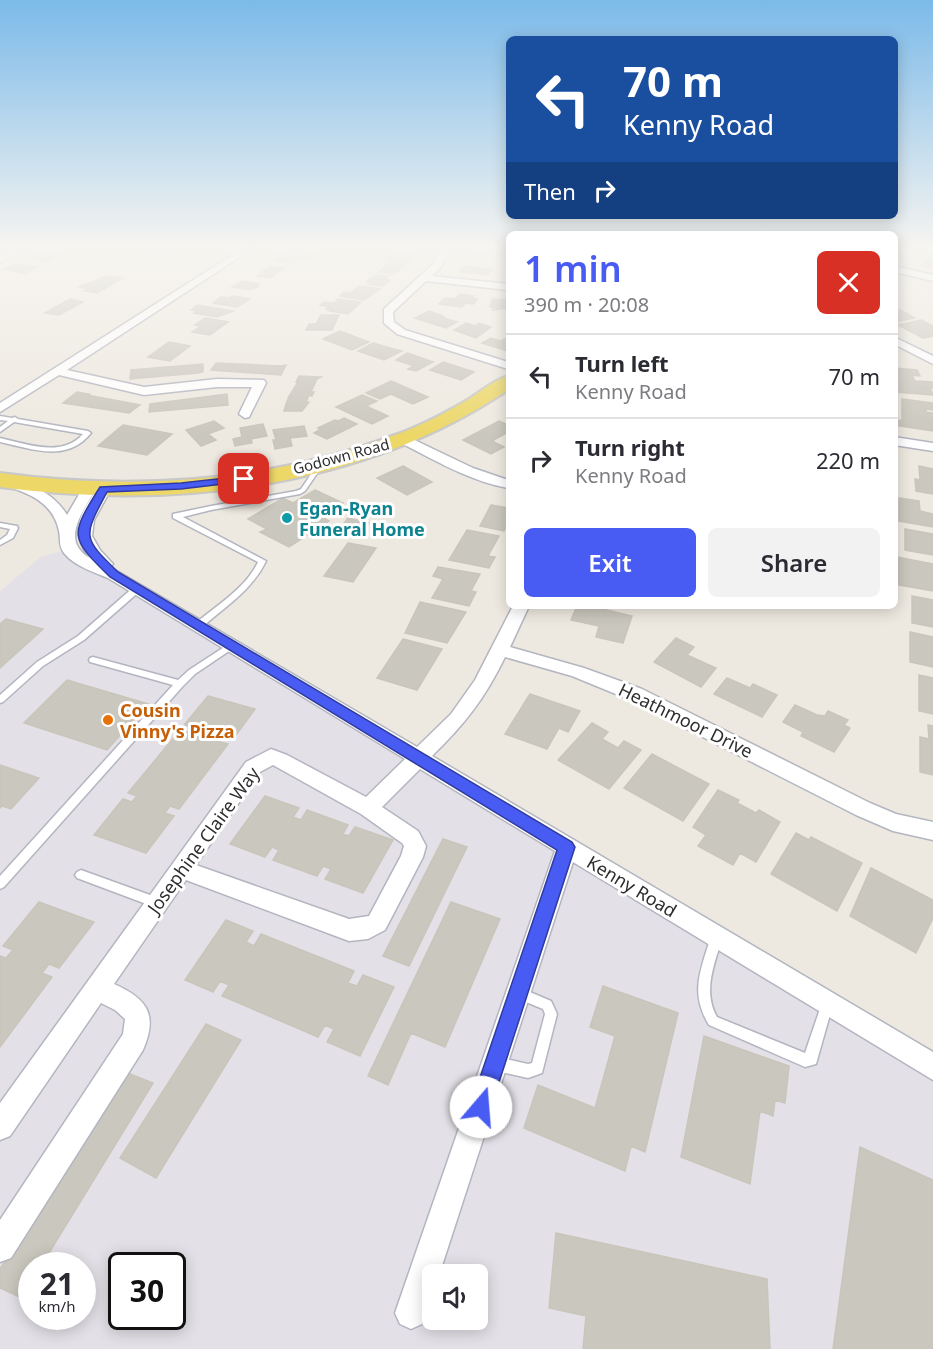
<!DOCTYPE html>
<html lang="en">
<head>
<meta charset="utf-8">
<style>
	:root { --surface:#fff; --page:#f2f2f3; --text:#2b2b33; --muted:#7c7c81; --line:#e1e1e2; --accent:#485bf3 }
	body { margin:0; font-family:"Noto Sans",sans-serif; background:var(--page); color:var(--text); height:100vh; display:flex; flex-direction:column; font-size:22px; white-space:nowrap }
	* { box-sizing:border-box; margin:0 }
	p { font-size:20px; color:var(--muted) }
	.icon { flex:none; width:33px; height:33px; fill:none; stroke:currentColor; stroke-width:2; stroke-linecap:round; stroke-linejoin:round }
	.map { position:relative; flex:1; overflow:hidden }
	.sheet { position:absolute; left:506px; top:231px; width:392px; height:378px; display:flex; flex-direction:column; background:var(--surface); border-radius:9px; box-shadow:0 3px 15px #0003 }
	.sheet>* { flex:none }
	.guide { position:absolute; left:506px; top:36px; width:392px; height:183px; border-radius:9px; box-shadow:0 3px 15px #0003; background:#1a4fa0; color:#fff; overflow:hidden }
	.tools { position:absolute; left:422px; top:1264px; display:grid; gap:12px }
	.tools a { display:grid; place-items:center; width:66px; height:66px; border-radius:9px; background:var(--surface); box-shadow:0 3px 15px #0003; font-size:30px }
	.speed { position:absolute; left:18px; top:1252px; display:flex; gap:12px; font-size:30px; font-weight:700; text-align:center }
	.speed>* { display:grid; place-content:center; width:78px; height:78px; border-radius:50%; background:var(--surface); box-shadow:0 3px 15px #0003; line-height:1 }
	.speed small { font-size:15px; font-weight:400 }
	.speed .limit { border:3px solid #111; border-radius:9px; background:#fff; color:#111 }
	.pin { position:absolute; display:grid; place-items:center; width:51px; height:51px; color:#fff; margin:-26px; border-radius:12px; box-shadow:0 3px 9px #0006 }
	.me { position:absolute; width:66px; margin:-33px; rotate:18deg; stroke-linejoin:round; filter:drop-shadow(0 0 4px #0008) }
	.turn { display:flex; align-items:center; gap:21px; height:126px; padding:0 18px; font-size:27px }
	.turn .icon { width:78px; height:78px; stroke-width:2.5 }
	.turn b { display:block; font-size:42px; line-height:51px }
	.then { display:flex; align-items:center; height:57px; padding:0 18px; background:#0003; gap:12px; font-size:22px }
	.round { display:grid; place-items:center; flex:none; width:63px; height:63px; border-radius:9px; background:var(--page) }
	.overview { display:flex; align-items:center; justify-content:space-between; height:102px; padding:0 18px }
	h1 { font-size:36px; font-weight:600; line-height:45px; color:var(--accent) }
	.cta { display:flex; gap:12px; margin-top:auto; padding:12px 18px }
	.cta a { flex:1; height:69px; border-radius:9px; background:var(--accent); color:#fff; font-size:24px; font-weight:600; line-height:69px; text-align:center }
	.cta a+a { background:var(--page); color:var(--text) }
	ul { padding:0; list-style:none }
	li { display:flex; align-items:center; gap:18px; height:84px; padding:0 18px; border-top:2px solid var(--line) }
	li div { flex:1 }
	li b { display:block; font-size:22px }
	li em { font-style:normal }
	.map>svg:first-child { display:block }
	.industrial { fill:#e3e0e7; fill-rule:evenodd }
	.building { fill:#cac7be; stroke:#c9c5ba; stroke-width:1.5 }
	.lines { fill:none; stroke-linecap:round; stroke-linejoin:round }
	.service-casing { stroke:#b3b5c0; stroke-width:3 }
	.minor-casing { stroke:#b3b5c0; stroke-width:3 }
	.primary-casing { stroke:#c8c8c8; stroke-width:4 }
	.service { fill:#fff; fill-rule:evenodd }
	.minor { fill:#fff; fill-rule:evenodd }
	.primary { fill:#ecd767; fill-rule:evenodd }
	.route { fill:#485bf3; stroke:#2f3b9e; stroke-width:1.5 }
	.culture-dot { fill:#0f9aa8; stroke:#fff; stroke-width:2 }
	.food-dot { fill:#e8710a; stroke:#fff; stroke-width:2 }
	.labels { text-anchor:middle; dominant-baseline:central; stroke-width:6; stroke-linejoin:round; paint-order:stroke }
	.far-street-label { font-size:15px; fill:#2d2d2d; stroke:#fff }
	.culture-label { font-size:18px; font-weight:bold; fill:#0d838f; stroke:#fff; text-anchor:start }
	.food-label { font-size:18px; font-weight:bold; fill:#c56008; stroke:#fff; text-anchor:start }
	.street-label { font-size:18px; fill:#2d2d2d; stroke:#fff }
</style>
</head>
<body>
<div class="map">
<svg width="933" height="1349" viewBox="0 0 933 1349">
	<rect width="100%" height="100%" fill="#eee9e0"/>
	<path class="industrial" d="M69,549L933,1070V1349H0V591L41,557ZM32,1266H82V1317H32ZM122,1266H172V1317H122ZM432,1275H477V1320H432Z"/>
	<path class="building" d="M161,247H178L165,254L152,252Z
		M479,247H482L496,249L488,256L474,255Z
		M401,251L416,253L407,262L385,260L388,256L395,257Z
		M38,253H48L61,255L48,262L29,258Z
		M280,254L300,258L305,254L316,256L311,260L300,258L293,263L275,261L278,259L274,258Z
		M930,254H933V268L922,266Z
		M390,262L405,264L394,274L379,272Z
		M14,265H24L38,267L25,274L5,269Z
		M270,266L284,268L270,278L257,276Z
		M465,266L492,270L488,275L460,272Z
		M376,275L389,276L385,279L390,280L383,286L368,284L371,282L367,281Z
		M107,276L123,278L97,293L84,291L89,289L79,287Z
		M242,281L259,284L256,286H259L250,290L232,287Z
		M359,286L380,289L364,300L340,296L344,292L351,293Z
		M460,294L474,296L472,298L477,299L474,304L465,303L462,307L439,304L445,298L455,299Z
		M232,296L250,299L237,307L213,303L221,297L229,298Z
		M70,299L83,302L59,315L45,313Z
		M338,299L361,302L348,314L330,311L326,309L329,307L320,305L324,302L334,303Z
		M492,299L508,300V308L493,310L494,308L490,307Z
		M197,305L233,311L217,317L194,313L197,311L191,310Z
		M894,307L915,318L894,322Z
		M429,311L443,316L441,317L457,322L446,328L415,318Z
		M321,315H339L332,330H306L309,324H316Z
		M205,318L228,322L210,335L192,332L201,326L195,325Z
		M921,320L933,326V336L923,338L898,325Z
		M466,323L475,326L479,323L491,327L476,338L454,330Z
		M340,331L369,342L352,350L323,339Z
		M508,337V351L482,343L491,338L501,341Z
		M169,342L190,346L170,361L148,357Z
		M373,343L390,348L402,351L384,360L358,351Z
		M407,353L433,362L416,371L408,369L414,366L396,360Z
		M443,362L474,372L461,380L430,370Z
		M216,363L281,366L286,365L281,375L211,370Z
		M203,364V372L198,373L130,379L131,370Z
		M894,368L917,370L920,376L908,375L909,377H913L915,381L932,382L933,388H921L931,390L933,395L895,392L894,383H897L894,381Z
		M299,376L321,377L317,379L311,392H314L312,396L309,395L306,402H309L302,411H284L287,401L290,398H288L298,382H296Z
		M391,381L428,397L413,404L391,394L380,399L366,393Z
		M77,392L89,394L87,395L140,405L129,413L63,403Z
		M227,394L228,405L149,412L150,404Z
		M362,395L377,401L366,406L388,416L372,424L336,407Z
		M902,399L933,403V410L926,409V412L933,413V424L927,423L933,425V431L894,425V419L902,421Z
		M344,418L357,424L327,439L314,433L321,429L318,428L335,420L338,421Z
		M214,421L224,428L208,434L216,440L201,446L186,430Z
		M499,421L508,425V432L492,441L504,447L491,454L463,440Z
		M263,424L267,436L251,439L252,443L235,446L233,439L242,437L240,428Z
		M123,425L172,434L147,455L98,446Z
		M304,426L307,436L290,438L292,446L275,449L273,440H276L273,430Z
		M403,466L432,482L407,495L377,478Z
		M919,466L933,469V494L916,491L915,479L920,480Z
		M315,490L343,503L322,517L329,521L289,547L260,532L267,529L248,519L283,498L293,503Z
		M899,498L919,501L920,511L933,514V527L899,521Z
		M491,505L508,508V522L504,531L480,526Z
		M348,518L369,523L362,531L341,527Z
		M905,529L933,534V555L905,550Z
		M467,530L499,536L488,556L495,557L489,568L449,560Z
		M348,543L376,548L353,582L324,576Z
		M897,557L933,564V591L894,584V562H897Z
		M438,567L480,574L471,591L476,592L469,606L432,598L443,579L433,576Z
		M912,596L933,600V627L912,623Z
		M420,602L466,612L447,643L405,633Z
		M577,606H590L632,616L623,643L596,637L599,626L571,620Z
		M6,619L43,629L0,668V624Z
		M910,632L933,637V667L910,662Z
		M676,638L694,647L687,655L716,668L701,687L654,662Z
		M403,639L442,649L417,690L377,678Z
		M919,675L933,678V714L919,711Z
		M727,678L750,688L753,684L777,695L762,717L714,694Z
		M67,680L148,704L107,750L24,723Z
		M530,694L580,711L568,732L559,728L547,749L505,734Z
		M208,696L255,709L233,739L224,736L220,742L228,744L179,809L170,806L165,813L174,816L146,853L94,835L123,799L132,802L137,796L128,793L180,730L189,732L193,727L184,725Z
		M795,705L817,715L825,716L828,711L848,720L844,725L850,728L834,752L801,736L803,732L783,722Z
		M592,723L608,732L602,739L618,748L624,741L641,750L609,789L558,760Z
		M928,725L933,726V775L920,772V737L929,739Z
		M652,754L709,784L683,821L624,788Z
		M0,765L39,778L11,809L2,806L0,808Z
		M718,790L739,800L737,803L756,813L759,810L780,822L756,862L740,853L733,865L698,846L706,835L693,827Z
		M265,796L299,808L293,817L301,820L307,810L348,825L343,834L349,836L355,827L393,840L363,893L325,879L331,869L323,866L317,876L273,860L279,850L272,847L265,857L230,844Z
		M796,833L809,840L811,837L862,863L837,911L771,874Z
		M443,839L467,847L409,966L383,956Z
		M871,868L933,900V918L916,953L850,916Z
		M39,902L94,922L59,968L49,964L42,973L52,977L0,1047V956L6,958L13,950L3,946Z
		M451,902L500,919L445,1047L411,1033L388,1085L368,1076Z
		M226,920L253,931L246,942L254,946L261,934L354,971L348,983L357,986L363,975L394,987L360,1056L327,1042L334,1029L325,1025L318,1037L222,996L229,985L220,981L213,992L185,980Z
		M603,986L678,1013L645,1152L631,1146L625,1171L524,1128L538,1085L595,1108L615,1036L590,1027Z
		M206,1024L241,1040L156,1178L120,1158Z
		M704,1036L789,1066L785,1103L775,1100L773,1116L760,1111L750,1184L681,1157Z
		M125,1072L153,1083L41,1266H32V1282L22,1298L0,1288V1269Z
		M860,1147L933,1180V1349H833Z
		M556,1233L767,1279L770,1349H583L586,1316L549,1308Z"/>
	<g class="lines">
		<defs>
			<path id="service" d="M0,416L12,418L15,417L18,419L88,431L91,433C67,463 32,449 0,442V438C27,444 62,458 83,434L14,422L0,432V427L8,421L0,420Z
				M320,463L323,465L305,491L300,494L211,510L183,517L266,561C253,589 225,607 202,627H196L195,625L196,623C217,605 246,588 258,562L173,518V514L211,506L296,491L301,489L318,464Z
				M0,523L17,526L18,528L13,538L0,545V540L7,535L10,529L0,527Z
				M138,585L141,586L142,588L141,590L84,640L43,666L3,702L0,703V695L37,662L78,636L135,586Z
				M232,642L236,645L235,647L195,674L183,686L4,887L0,889V876L173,685L90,662L89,660L90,658L93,657L178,680L189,670Z
				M81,870L161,899L163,903L161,907L157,908L77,878L75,875L77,872Z
				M717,931L721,932L723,936C715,962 702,991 717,1017L805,1053L823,1000L827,998L831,1000L833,1004L816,1064L805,1067L709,1025C689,992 701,970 711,936L713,932Z
				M518,987L551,1001L557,1014L542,1073L528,1078L497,1071L492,1069L490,1064L492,1059L497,1057L528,1064L532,1063L545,1014L543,1009L514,997L512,993L514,989Z"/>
			<path id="minor" d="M18,247H29L0,262V256Z
				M245,247H255L67,370L144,387L217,379L264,380L266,383L249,417L245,418L239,414L252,387H217L144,395L59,375L0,412V403Z
				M443,247H451L441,267L432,276L508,284V290L426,281L393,312L394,322L405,330L508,362V369L397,334L384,323V309L432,265Z
				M894,266L933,275V281L894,272Z
				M894,337L933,356V364L894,344Z
				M404,435L473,468L508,480V488C470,481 434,460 399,442L398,439Z
				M894,437L933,443V451L894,445Z
				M0,476C27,483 52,490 67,515L84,486H94L96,489C84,510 59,541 90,558C67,530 82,512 99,486H109L111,489L94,520L92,536L100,550L113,564L110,567L417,747L451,714L475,680L513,606H529L510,647L584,668L642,689L870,803L896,814L933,822V840L893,831L856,815L628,699L572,676L505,657C485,698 465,724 432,756L933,1052V1080L573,862L439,1275H432C432,1293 429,1307 422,1324L411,1329L400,1324L395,1313L555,851L420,769L382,807L418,831L426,846L423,857L385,930L368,939L349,941L186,880L114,984C148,999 158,1015 143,1050L11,1258L0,1262V1220L123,1034L125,1019L115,1010L101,1003L10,1136L0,1140V1103L246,762L271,749L287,755L366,797L405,759L108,578C94,572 74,566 64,553C58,545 61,539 59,531C53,501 26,492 0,484ZM273,765L361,814L402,843L404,846L401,856L369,916L349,919L196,865L260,772Z"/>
			<path id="primary" d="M894,247H906L899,254L894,255Z
				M508,376V390C360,489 173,510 0,487V473C134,491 268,482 395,435C421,426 445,413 469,399C481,391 494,380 508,376Z"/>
		</defs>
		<use href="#service" class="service-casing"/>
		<use href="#minor" class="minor-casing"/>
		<use href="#primary" class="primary-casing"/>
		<use href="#service" class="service"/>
		<use href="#minor" class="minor"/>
		<use href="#primary" class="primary"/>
	</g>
	<linearGradient id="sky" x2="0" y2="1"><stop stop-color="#7bbae9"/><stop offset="0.57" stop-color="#f7f5f1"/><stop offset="1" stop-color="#f7f5f1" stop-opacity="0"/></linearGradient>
	<rect width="933" height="436" fill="url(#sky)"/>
	<path class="route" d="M244,476H248V481L181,489L107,492C83,537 82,537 118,572L572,842L575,847L491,1107L488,1114L481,1117L473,1114L470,1107L557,850L110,577C70,538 69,536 100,487L181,483Z"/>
	<circle class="culture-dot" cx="287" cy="518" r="6"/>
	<circle class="food-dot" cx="108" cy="720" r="6"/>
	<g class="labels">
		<g class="far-street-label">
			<text transform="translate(341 456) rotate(-15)">Godown Road</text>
		</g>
		<g class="culture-label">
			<text x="299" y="508">Egan-Ryan<tspan x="299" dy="21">Funeral Home</tspan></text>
		</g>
		<g class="food-label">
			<text x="120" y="710">Cousin<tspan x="120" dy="21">Vinny's Pizza</tspan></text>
		</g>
		<g class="street-label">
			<text transform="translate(686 720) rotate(26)">Heathmoor Drive</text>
			<text transform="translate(203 840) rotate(-54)">Josephine Claire Way</text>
			<text transform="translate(632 886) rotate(31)">Kenny Road</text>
		</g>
	</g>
</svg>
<div class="tools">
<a><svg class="icon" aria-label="sound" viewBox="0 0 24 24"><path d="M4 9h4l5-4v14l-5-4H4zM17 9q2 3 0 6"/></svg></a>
</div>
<div class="speed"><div>21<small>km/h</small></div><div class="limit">30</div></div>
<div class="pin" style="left:244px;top:479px;background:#d93025"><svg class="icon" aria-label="arrive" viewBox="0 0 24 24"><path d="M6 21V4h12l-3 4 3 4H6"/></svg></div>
<svg class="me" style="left:481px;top:1107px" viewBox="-20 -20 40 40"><circle r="19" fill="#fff"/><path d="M0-13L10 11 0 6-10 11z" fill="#485bf3"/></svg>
<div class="guide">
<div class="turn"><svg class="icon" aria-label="left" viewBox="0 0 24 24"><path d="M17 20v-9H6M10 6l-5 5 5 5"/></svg><div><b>70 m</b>Kenny Road</div></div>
<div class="then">Then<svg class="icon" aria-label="right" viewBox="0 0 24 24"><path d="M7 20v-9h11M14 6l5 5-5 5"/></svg></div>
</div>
<section class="sheet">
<div class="overview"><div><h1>1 min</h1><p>390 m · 20:08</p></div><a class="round" style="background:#d93025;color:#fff"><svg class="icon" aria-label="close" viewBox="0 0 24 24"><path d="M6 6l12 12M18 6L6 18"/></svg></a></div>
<ul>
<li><svg class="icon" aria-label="left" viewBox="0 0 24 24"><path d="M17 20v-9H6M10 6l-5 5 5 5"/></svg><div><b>Turn left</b><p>Kenny Road</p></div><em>70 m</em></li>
<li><svg class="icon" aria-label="right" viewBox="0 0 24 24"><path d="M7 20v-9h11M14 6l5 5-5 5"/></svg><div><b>Turn right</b><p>Kenny Road</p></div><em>220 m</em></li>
</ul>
<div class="cta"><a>Exit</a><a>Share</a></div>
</section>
</div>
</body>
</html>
